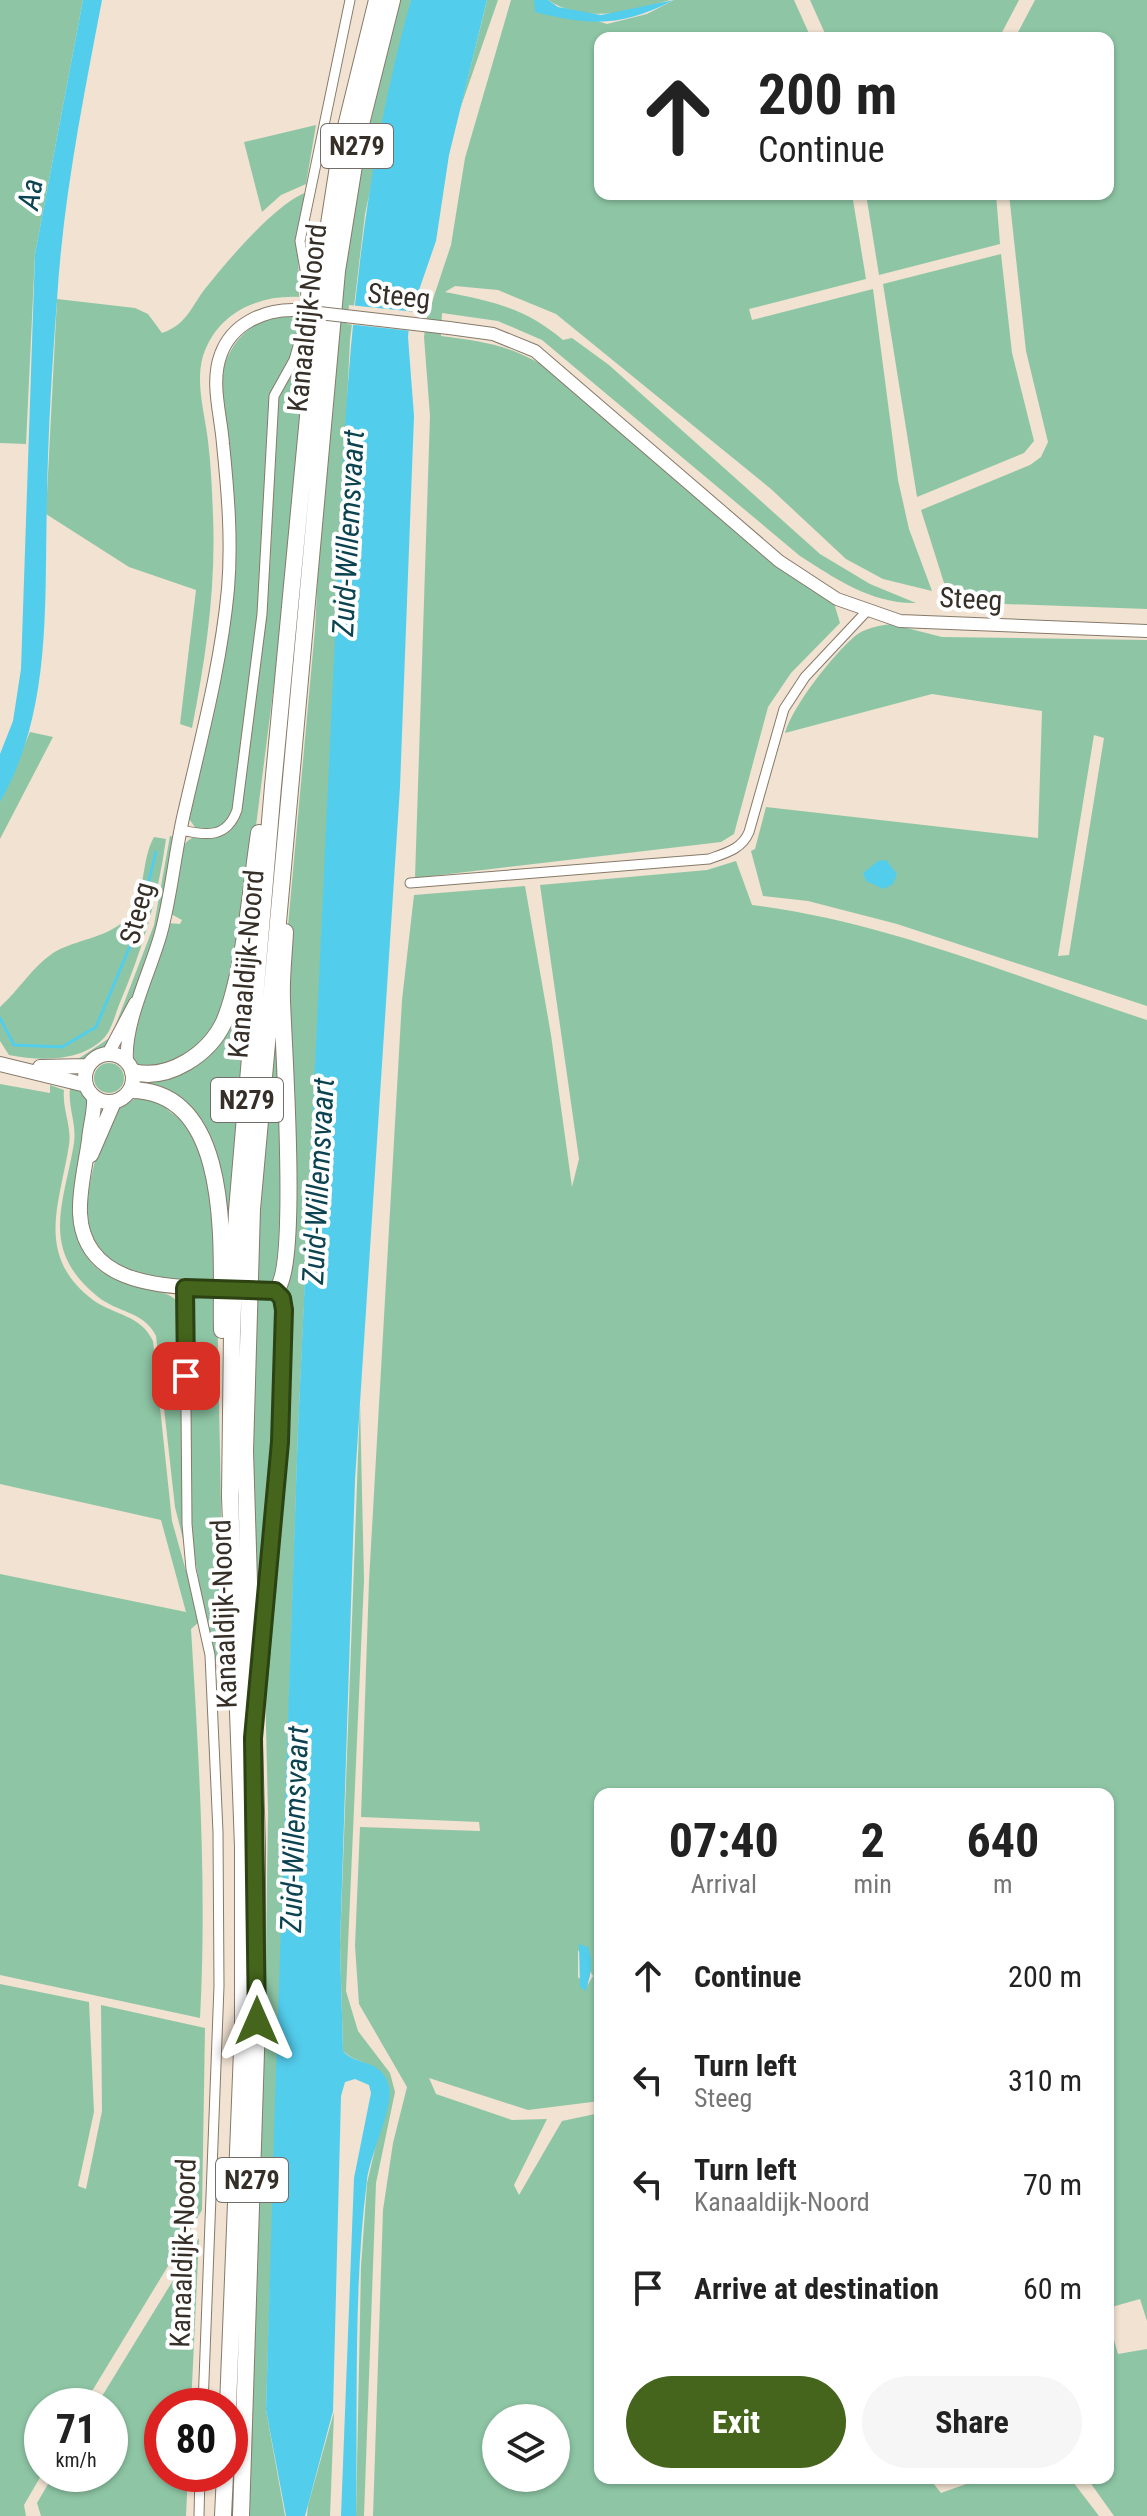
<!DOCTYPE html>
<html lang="en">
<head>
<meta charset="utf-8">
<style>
	:root { --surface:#fff; --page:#f6f6f6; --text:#222; --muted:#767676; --accent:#44651b }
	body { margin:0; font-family:"Roboto Condensed",sans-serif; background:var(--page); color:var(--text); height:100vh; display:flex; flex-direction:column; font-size:30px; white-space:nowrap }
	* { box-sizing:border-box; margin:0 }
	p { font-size:26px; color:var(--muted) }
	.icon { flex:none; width:44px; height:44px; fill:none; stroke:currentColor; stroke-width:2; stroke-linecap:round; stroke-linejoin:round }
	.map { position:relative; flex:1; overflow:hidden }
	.drawer { position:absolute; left:594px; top:1788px; width:520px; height:696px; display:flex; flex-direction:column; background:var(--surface); border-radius:16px; box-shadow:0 2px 6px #0004 }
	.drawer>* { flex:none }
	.top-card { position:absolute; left:594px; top:32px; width:520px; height:168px; border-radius:16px; box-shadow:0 2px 6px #0004; background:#fff; color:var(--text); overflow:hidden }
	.buttons { position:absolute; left:482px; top:2404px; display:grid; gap:16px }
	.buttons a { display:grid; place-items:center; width:88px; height:88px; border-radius:50%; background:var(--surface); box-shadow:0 2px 6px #0004; font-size:40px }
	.speed { position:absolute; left:24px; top:2388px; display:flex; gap:16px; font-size:40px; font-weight:700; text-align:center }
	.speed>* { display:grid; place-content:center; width:104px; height:104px; border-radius:50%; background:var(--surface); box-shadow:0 2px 6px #0004; line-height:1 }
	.speed small { font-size:20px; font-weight:400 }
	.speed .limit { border:12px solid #d22; background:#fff; color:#111 }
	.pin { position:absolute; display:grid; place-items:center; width:68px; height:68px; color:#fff; margin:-34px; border-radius:16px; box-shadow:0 4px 12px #0006 }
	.me { position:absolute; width:88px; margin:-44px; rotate:0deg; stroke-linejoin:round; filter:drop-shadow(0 0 6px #0008) }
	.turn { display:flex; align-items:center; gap:28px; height:168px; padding:0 32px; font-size:36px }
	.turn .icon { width:104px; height:104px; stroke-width:2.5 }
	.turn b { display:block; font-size:56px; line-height:68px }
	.eta { display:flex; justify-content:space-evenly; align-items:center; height:136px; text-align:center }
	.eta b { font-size:48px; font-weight:700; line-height:56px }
	.primary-button { display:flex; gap:16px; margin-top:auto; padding:16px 32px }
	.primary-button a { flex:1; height:92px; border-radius:48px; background:var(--accent); color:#fff; font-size:32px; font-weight:700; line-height:92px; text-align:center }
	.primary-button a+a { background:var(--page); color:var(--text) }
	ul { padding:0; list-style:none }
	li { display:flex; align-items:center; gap:24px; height:104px; padding:0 32px }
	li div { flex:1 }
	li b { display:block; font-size:30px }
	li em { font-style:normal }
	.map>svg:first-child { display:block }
	.green { fill:#8ec6a5; fill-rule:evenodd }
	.water { fill:#53cdec }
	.pier { fill:#f1e2d1 }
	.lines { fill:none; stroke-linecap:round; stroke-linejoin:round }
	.stream { stroke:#53cdec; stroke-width:3 }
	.minor-casing { stroke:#867a6a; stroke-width:11 }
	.tertiary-casing { stroke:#867a6a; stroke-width:14 }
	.secondary-casing { stroke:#867a6a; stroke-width:16 }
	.trunk-casing { stroke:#867a6a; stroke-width:18 }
	.minor { stroke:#fff; stroke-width:9 }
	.tertiary { stroke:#fff; stroke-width:12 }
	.secondary { stroke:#fff; stroke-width:14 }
	.trunk { stroke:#fff; stroke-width:16 }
	.tertiary-bridge-casing { stroke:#867a6a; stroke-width:14; stroke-linecap:butt }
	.secondary-bridge-casing { stroke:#867a6a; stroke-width:16; stroke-linecap:butt }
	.tertiary-bridge { stroke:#fff; stroke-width:12 }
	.secondary-bridge { stroke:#fff; stroke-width:14 }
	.route-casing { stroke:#2c4212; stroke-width:20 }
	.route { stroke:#44651b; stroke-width:14 }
	.labels { text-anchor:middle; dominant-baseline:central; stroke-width:8; stroke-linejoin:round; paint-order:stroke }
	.shield { fill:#fff; stroke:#726d68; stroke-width:2 }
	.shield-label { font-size:26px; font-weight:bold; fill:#352f28 }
	.street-label { font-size:28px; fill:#352f28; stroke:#fff }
	.water-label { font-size:30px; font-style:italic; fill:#0c4351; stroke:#fff }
</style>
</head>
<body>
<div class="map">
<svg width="1147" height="2516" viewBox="0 0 1147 2516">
	<rect width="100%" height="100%" fill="#f1e2d1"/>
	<path class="green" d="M0,0H83L35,254L26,444L0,443Z
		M399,0H411L365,214L350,340L298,1430L266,2410L285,2516H248L265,2022L268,1812L265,1683L283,1293L286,1286V948L315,629L323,482L350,211Z
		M487,0H498L460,109L484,13Z
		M511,0H542L534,1L607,24L647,14L674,0H794L811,38H600V194H852L866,279L749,309L752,320L873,289L898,480L909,529L932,591L883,579L846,559L771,489L556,314L498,290L455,286L445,292C492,301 525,308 563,340L572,338L609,365L820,554L870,584L916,603C872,604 836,579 800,556L542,340L498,321L442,313L441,336C483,341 514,346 550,370L782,570L834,603L840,623L791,673L768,707L734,834L721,842L415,878L430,416L424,337L426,320L451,245L465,158Z
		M548,0H670C632,12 584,24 548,0Z
		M810,0H1019L999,38H827Z
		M1035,0H1147V609L950,602L921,510L1030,465L1041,457L1048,442L1026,351L1009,194H1108V38H1015Z
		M316,125L306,184L281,195L262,212L244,142Z
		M305,193L298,231L299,297C257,295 217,313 203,356C195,383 205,414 208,441C211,465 212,490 213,515C216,587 206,657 192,728L180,724L196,590L129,567L46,514L57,299L135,308L148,314L162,333C189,324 192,303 209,284C228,260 277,203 305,193Z
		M866,194H996L1000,244L879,275Z
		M1001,254L1012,353L1034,441L1024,453L917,497L883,284Z
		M291,316L300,319L294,352L272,392L258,620L233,808L231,818L221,829L197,830L187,816L228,618L221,375C231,339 252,317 291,316Z
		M304,342H307L284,605L256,826L231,985L209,1038L169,1066L138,1067C120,1046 159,951 168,923L180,924L182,920L171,914C174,898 176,855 185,844C201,824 229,853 240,810L270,566L278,399Z
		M891,624L942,637L1147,640V1006L897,924L808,901L763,896L751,851L755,849L766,807L1038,838L1042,711L932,694L785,733C793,705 833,655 855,636C865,628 878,626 891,624ZM1094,735L1104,738L1069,955L1058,956Z
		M30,732L53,737L0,839V802Z
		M170,836L175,837C167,881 134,1068 75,1061L111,1037L154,925Z
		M154,837L166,839C158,898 142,951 119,1005C115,1015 111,1032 103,1039C80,1062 40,1061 9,1055L0,1041V1007C18,991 33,966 53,953C76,939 106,939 126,919C147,897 140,862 154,837Z
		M736,861L752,905C889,922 1017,978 1147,1020V2321L1140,2299L1108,2308V1794H600V2101L528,2110L429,2078L436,2094L512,2120L547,2119L514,2185L519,2195L562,2121L600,2113V2478H929L941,2493L983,2478H1070L1099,2516H373L383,2210L393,2143L407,2087L359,2004L355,1946L360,1827L480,1831L479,1822L361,1817L369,1581L402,1000L414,895L525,886L551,1035L572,1187L579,1159L540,885L707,870ZM578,1950L593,1976L587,1986L578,1977ZM496,2418H556V2478H496Z
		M259,865L240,1076L225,1297L209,1143L137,1085L138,1078L213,1044Z
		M279,971L281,1271L272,1283H254Z
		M94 1078a15 15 0 1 1 30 0a15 15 0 1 1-30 0Z
		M71,1083C80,1087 89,1094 90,1105C94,1144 68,1189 75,1228C90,1302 166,1276 182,1307L186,1551L175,1507L156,1336C144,1311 117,1313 97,1296C39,1249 64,1204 74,1143C77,1122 66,1104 71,1083Z
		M0,1084L50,1093V1085L64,1090C62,1109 72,1126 69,1145C60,1204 34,1255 93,1300C114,1315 141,1315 153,1341L172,1521L200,1621L191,1629C199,1759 207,1888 200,2018L0,1975V1574L186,1612L161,1520L0,1484Z
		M141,1095L179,1112L209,1167L217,1282C195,1280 172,1283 150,1278C58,1257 90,1177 109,1114Z
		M196,1296L217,1297L224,1661L213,1662L190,1529L189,1308Z
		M254,1299H272L277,1304V1442L258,1656L252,1510Z
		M360,1403L364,1580L346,1991L358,2031L390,2073L395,2092L376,2183L364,2516H356L361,2267L367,2183L389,2090C383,2061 358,2066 343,2051L340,1945Z
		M0,1984L89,2002L94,2112L78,2186L86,2189L102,2111L101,2005L205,2028L202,2210L83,2406H42V2474L24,2505L26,2516H0Z
		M199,2238L191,2406H162V2474H188L186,2516H41L37,2503L54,2474H110V2406H96Z
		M1108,2319L1118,2354L1147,2349V2516H1114L1087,2478H1108Z
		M334,2412L330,2516H307L308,2505Z"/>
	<path class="water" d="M83,0H102C83,100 63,199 57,300C52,366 48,433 47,500C44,602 53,710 0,802V754L13,721L21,669L35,254Z
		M411,0H487L449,155L436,241L410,316L408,337L414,416L400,787L355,1480L340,1945L343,2051C357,2067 382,2058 389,2086C394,2108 370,2154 367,2180C353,2291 358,2405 356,2516H341L354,2178L371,2093L369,2085L355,2079L345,2082L341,2096L333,2411L305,2516H286L266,2410L275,2099L298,1428L344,442C353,292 370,145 411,0Z
		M534,0H548L558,7L601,15L674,0C622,27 591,26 535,12Z
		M886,860L897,874L893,884L884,889L866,881L863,873L878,861Z
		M579,1944L588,1947C594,1965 590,1975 586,1991L580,1987Z"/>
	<path class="pier" d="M349,305L416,312L412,331L347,324Z"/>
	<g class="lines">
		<path class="stream" d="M0,1018L14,1045L62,1047L96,1027L136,932L156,852"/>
		<defs>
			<path id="minor" d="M181,830C207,836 227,838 237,810L262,614L274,396L294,360L302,332L307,281L300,241L350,0
				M410,883L709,859C726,853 742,849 749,832L784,709L805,677L866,612
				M185,1288L187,1524L191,1569L210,1655L218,1832L219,1986L203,2406
				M199,2516L200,2474"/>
			<path id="tertiary" d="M449,328L493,334L535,351L779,561L837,599L900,621L1147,631
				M108,1054L135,1003
				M127,1061C124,1023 151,970 161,933C172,892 175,850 185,809C202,735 221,664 228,589C232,541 228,492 223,444C221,415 210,382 221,354C232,324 263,310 293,310"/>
			<path id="secondary" d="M85 1078a24 24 0 1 1 48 0a24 24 0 1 1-48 0Z
				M0,1064L86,1085
				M40,1067L88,1066
				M94,1097C95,1112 90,1125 89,1140C86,1163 79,1189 80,1213C83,1281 155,1287 208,1288
				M91,1155L114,1102"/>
			<path id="trunk" d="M133,1072C169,1081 209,1054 224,1022C244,975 251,886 259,833
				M131,1090C237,1091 220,1258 222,1330
				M259,1680L280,1442L284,1310L282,1298L275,1291C300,1272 283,1042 282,1000C281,977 284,955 285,932
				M228,2406L243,2025V1847L230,1496L232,1332L237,1211L273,786L322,269L341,147L377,0
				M223,2516L225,2474
				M241,2516L257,2021V1844L245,1451L252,1209L337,271L360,128L392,0"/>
		</defs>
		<use href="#minor" class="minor-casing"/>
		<use href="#tertiary" class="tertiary-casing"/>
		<use href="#secondary" class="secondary-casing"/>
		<use href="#trunk" class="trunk-casing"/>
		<use href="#minor" class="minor"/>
		<use href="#tertiary" class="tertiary"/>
		<use href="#secondary" class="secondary"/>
		<use href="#trunk" class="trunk"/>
		<defs>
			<path id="tertiary-bridge" d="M293,310L449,328"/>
			<path id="secondary-bridge" d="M208,1288L262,1290"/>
		</defs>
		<use href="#tertiary-bridge" class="tertiary-bridge-casing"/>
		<use href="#secondary-bridge" class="secondary-bridge-casing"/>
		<use href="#tertiary-bridge" class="tertiary-bridge"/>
		<use href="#secondary-bridge" class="secondary-bridge"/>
	</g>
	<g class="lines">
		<defs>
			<path id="route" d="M186,1376L185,1288L275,1291L282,1298L284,1310L280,1442L253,1738L257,2021"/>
		</defs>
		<use href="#route" class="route-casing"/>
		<use href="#route" class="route"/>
	</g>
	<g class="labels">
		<g class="shield">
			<rect x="321" y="124" width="72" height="44" rx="6"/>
			<rect x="211" y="1078" width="72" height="44" rx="6"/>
			<rect x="216" y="2158" width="72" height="44" rx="6"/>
		</g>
		<g class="shield-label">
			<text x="357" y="146">N279</text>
			<text x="247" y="1100">N279</text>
			<text x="252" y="2180">N279</text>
		</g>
		<g class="street-label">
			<text transform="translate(399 296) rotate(6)">Steeg</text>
			<text transform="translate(307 318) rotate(-84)">Kanaaldijk-Noord</text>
			<text transform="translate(971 599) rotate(3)">Steeg</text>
			<text transform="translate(137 913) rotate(-75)">Steeg</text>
			<text transform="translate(246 964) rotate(-85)">Kanaaldijk-Noord</text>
			<text transform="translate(224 1614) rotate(-92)">Kanaaldijk-Noord</text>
			<text transform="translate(183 2253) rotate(-88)">Kanaaldijk-Noord</text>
		</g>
		<g class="water-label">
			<text transform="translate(30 194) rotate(-80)">Aa</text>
			<text transform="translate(348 533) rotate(-87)">Zuid-Willemsvaart</text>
			<text transform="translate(318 1181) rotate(-87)">Zuid-Willemsvaart</text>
			<text transform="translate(294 1829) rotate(-88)">Zuid-Willemsvaart</text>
		</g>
	</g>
</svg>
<div class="buttons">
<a><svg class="icon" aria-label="layers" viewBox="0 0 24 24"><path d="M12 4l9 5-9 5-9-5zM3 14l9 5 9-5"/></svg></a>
</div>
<div class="speed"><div>71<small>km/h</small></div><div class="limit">80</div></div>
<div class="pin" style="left:186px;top:1376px;background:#d93025"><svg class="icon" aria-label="arrive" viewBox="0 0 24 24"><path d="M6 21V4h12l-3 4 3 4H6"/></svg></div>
<svg class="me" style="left:257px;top:2021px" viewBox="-20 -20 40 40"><path d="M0-17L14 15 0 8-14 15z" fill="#44651b" stroke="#fff" stroke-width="4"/></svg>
<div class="top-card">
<div class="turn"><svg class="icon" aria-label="ahead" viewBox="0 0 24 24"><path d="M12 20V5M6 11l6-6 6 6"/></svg><div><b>200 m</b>Continue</div></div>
</div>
<section class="drawer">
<div class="eta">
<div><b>07:40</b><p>Arrival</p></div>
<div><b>2</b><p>min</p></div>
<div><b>640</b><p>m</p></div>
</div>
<ul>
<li><svg class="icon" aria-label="ahead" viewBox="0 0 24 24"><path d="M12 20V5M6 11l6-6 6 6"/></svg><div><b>Continue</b></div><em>200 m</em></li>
<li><svg class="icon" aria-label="left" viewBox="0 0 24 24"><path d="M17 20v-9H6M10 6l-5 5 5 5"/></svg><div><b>Turn left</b><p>Steeg</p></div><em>310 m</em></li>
<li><svg class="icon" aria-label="left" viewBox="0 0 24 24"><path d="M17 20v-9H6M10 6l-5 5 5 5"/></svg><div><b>Turn left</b><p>Kanaaldijk-Noord</p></div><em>70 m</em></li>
<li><svg class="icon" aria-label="arrive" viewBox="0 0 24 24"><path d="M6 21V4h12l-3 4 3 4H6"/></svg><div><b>Arrive at destination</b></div><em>60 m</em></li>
</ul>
<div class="primary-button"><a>Exit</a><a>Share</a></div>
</section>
</div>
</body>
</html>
